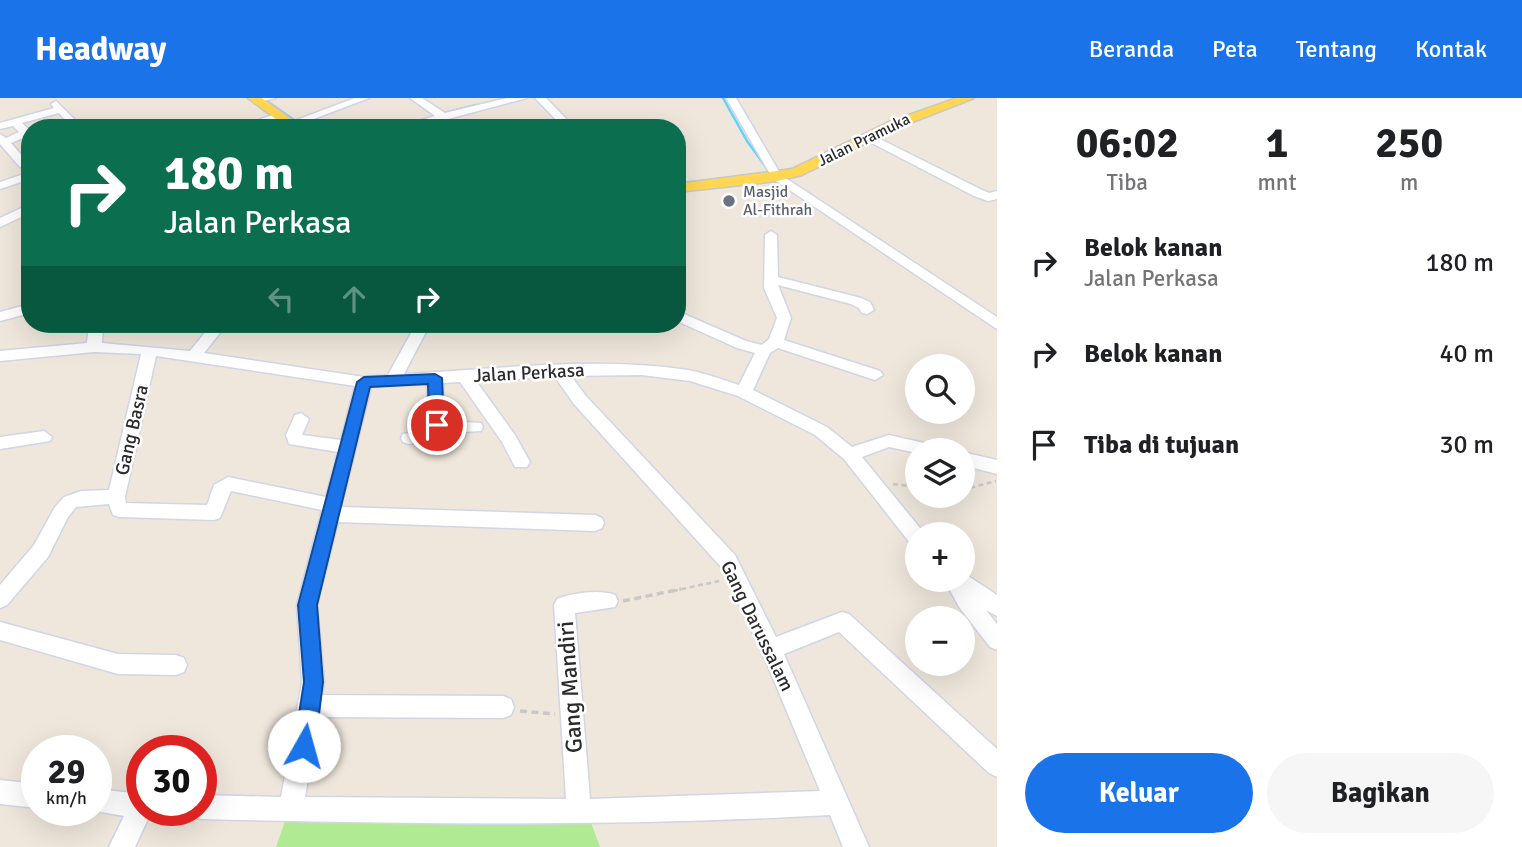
<!DOCTYPE html>
<html lang="id">
<head>
<meta charset="utf-8">
<style>
	:root { --surface:#fff; --page:#f6f6f6; --text:#202124; --muted:#757577; --accent:#1a73e8 }
	body { margin:0; font-family:Signika,sans-serif; background:var(--page); color:var(--text); height:100vh; display:flex; flex-direction:column; font-size:26px; white-space:nowrap }
	* { box-sizing:border-box; margin:0 }
	p { font-size:23px; color:var(--muted) }
	.icon { flex:none; width:38px; height:38px; fill:none; stroke:currentColor; stroke-width:2; stroke-linecap:round; stroke-linejoin:round }
	.map { position:relative; flex:1; overflow:hidden }
	.details { display:flex; flex-direction:column; background:var(--surface); width:525px }
	.details>* { flex:none }
	.top-card { position:absolute; left:21px; top:21px; width:665px; height:214px; border-radius:28px; box-shadow:0 7px 28px #0002; background:#0b6e4f; color:#fff; overflow:hidden }
	.controls { position:absolute; left:905px; top:256px; display:grid; gap:14px }
	.controls a { display:grid; place-items:center; width:70px; height:70px; border-radius:50%; background:var(--surface); box-shadow:0 7px 28px #0002; font-size:35px }
	.speed { position:absolute; left:21px; top:637px; display:flex; gap:14px; font-size:35px; font-weight:700; text-align:center }
	.speed>* { display:grid; place-content:center; width:91px; height:91px; border-radius:50%; background:var(--surface); box-shadow:0 7px 28px #0002; line-height:1 }
	.speed small { font-size:18px; font-weight:400 }
	.speed .limit { border:10px solid #d22; background:#fff; color:#111 }
	.pin { position:absolute; display:grid; place-items:center; width:60px; height:60px; color:#fff; margin:-30px; border:4px solid #fff; border-radius:50%; box-shadow:0 2px 7px #0007 }
	.me { position:absolute; width:77px; margin:-38px; rotate:7deg; stroke-linejoin:round; filter:drop-shadow(0 0 5px #0008) }
	.turn { display:flex; align-items:center; gap:24px; height:147px; padding:0 28px; font-size:32px }
	.turn .icon { width:91px; height:91px; stroke-width:2.5 }
	.turn b { display:block; font-size:49px; line-height:60px }
	.lanes { display:flex; align-items:center; height:66px; padding:0 28px; background:#0003; justify-content:center; gap:35px; direction:ltr }
	.lanes .off { opacity:.35 }
	.eta { display:flex; justify-content:space-evenly; align-items:center; height:119px; text-align:center }
	.eta b { font-size:42px; font-weight:700; line-height:49px }
	.primary-button { display:flex; gap:14px; margin-top:auto; padding:14px 28px }
	.primary-button a { flex:1; height:80px; border-radius:42px; background:var(--accent); color:#fff; font-size:28px; font-weight:700; line-height:80px; text-align:center }
	.primary-button a+a { background:var(--page); color:var(--text) }
	ul { padding:0; list-style:none }
	li { display:flex; align-items:center; gap:21px; height:91px; padding:0 28px }
	li div { flex:1 }
	li b { display:block; font-size:26px }
	li em { font-style:normal }
	header { display:flex; align-items:center; gap:42px; box-sizing:border-box; height:98px; padding:0 35px; background:var(--accent); color:#fff }
	header strong { font-size:33px }
	nav { display:flex; gap:38px; margin-inline-start:auto; font-size:24px }
	main { display:flex; flex:1; min-height:0 }
	.map>svg:first-child { display:block }
	.green { fill:#b0eb93 }
	.lines { fill:none; stroke-linecap:round; stroke-linejoin:round }
	.stream { stroke:#64d3fb; stroke-width:2.5 }
	.minor-casing { stroke:#d1d5e6; stroke-width:3 }
	.major-casing { stroke:#c8c8c8; stroke-width:3 }
	.path-far1 { stroke:#c8c8c8; stroke-width:2.5; stroke-dasharray:5 3.5; stroke-linecap:butt }
	.path { stroke:#c8c8c8; stroke-width:3.5; stroke-dasharray:7 4.5; stroke-linecap:butt }
	.minor { fill:#fff; fill-rule:evenodd }
	.major { fill:#ffd750; fill-rule:evenodd }
	.route { fill:#1a73e8; stroke:#114b97; stroke-width:2 }
	.worship-dot { fill:#6b7280; stroke:#fff; stroke-width:2.5 }
	.labels { text-anchor:middle; dominant-baseline:central; stroke-width:5; stroke-linejoin:round; paint-order:stroke }
	.far-street-label { font-size:16px; fill:#2b2b2b; stroke:#fff }
	.far-worship-label { font-size:16px; fill:#5b616d; stroke:#fff; text-anchor:start }
	.street-label { font-size:19px; fill:#2b2b2b; stroke:#fff }
	.near-street-label { font-size:23px; fill:#2b2b2b; stroke:#fff }
</style>
</head>
<body>
<header>
<strong>Headway</strong>
<nav><a>Beranda</a><a>Peta</a><a>Tentang</a><a>Kontak</a></nav>
</header>
<main>
<div class="map">
<svg width="997" height="749" viewBox="0 0 997 749">
	<rect width="100%" height="100%" fill="#efe7dc"/>
	<path class="green" d="M286,720L590,722L600,749H276Z"/>
	<g class="lines">
		<path class="stream" d="M723,0L747,43L771,76
			M268,4L294,22
			M441,16L476,7
			M300,25L308,30
			M677,85L704,83"/>
		<defs>
			<path id="minor" d="M258,0H276L254,5L253,3Z
				M355,0H369L295,28L286,26Z
				M410,0H422L445,15L507,0H527L414,30H396L435,18Z
				M535,0H546L575,30H564Z
				M726,0H736L781,77L997,219V231L773,81Z
				M56,3L83,30H72L59,15L22,25L30,33V37L11,45L30,67L20,69L0,46V36L6,40L19,34L13,28L0,31V25L54,10L51,6Z
				M278,15L282,16V20L252,30H236Z
				M864,37H872L982,92L989,95L997,93V101L988,103L974,98L864,41Z
				M30,74V81L0,91V84Z
				M30,106V115L0,129V120Z
				M771,133L777,137L778,179L861,200L870,204L874,212L867,216L862,215L859,210L851,206L778,187L791,220L784,242L880,273L883,277L875,282L778,250L770,255L753,292L827,329L852,349L889,337L937,348L939,352H917V355L889,349L862,359L924,435L917,436V448L910,445L844,361L815,337L738,298L690,283L642,277L571,278L586,298L735,457L776,539L842,514L849,516L997,651V679L989,675L839,534L784,556L869,749H843L830,717C620,729 411,726 201,721L192,718L190,712H201V697L281,699L302,584L297,507L322,412L231,393L220,420L214,422L119,419L113,417L109,406L76,409L68,419L48,459L7,507L0,510V487L34,447L55,409L64,399L81,393L109,392L141,256L94,254L0,263V253L87,245L89,226H103L102,245L190,253L212,226H227L204,255L364,279L388,277L416,226H430L404,276C498,271 595,258 688,272C705,275 723,282 739,287L755,255L737,250L677,223V213L746,243L762,247L769,241L777,220L764,190L765,137ZM156,258L355,288L341,342L302,337L309,321L301,315L295,317L286,337L289,346L338,354L326,399L228,379L214,387L207,407L126,405L125,399ZM555,279L574,306L721,469L762,554L820,693L590,701L575,515L615,509L618,503L615,497C600,491 572,495 557,501L554,507L566,701L305,699L319,619L503,620L511,617L514,609L511,601L503,598L322,597L324,584L317,507L338,424L595,433L602,430L604,425L602,420L595,417L341,409L371,289L427,286L428,332L403,336L401,340L403,344L409,346L442,341L444,335L481,333L483,329L481,325L444,323L443,285L460,284L502,344L515,369H527L530,364L515,337L476,283Z
				M30,206V215L0,223V214Z
				M44,333L52,339L50,343L0,351V339Z
				M962,354L997,362V376L962,367Z
				M962,474L997,497V518L986,512L997,526V552L990,549L959,509L944,481H962Z
				M0,524L118,556L176,557L184,560L187,567L184,574L176,577L118,576L0,542Z
				M0,682L37,686V710L0,706Z
				M96,691L142,696V712H152L135,749H109L124,718L89,712H96Z"/>
			<path id="major" d="M248,0H262L303,30H288Z
				M957,0H974L897,30L802,77L777,83L677,94V86L792,71L889,24Z"/>
		</defs>
		<use href="#minor" class="minor-casing"/>
		<use href="#major" class="major-casing"/>
		<path class="path-far1" d="M893,386L917,389
			M962,392L996,383
			M673,493L719,483"/>
		<path class="path" d="M623,503L681,491
			M520,613L555,616"/>
		<use href="#minor" class="minor"/>
		<use href="#major" class="major"/>
	</g>
	<path class="route" d="M435,276L442,280L444,327L437,332L429,327L428,286L370,289L317,507L323,584L315,648L312,655L304,658L297,655L294,648L304,584L298,507L357,284L364,279Z"/>
	<circle class="worship-dot" cx="729" cy="103" r="7"/>
	<g class="labels">
		<g class="far-street-label">
			<text transform="translate(864 42) rotate(-26)">Jalan Pramuka</text>
		</g>
		<g class="far-worship-label">
			<text x="743" y="94">Masjid<tspan x="743" dy="18">Al-Fithrah</tspan></text>
		</g>
		<g class="street-label">
			<text transform="translate(529 275) rotate(-3)">Jalan Perkasa</text>
			<text transform="translate(132 332) rotate(-77)">Gang Basra</text>
			<text transform="translate(757 528) rotate(64)">Gang Darussalam</text>
		</g>
		<g class="near-street-label">
			<text transform="translate(570 589) rotate(-94)">Gang Mandiri</text>
		</g>
	</g>
</svg>
<div class="controls">
<a><svg class="icon" aria-label="search" viewBox="0 0 24 24"><circle cx="10" cy="10" r="6"/><path d="M15 15l6 6"/></svg></a>
<a><svg class="icon" aria-label="layers" viewBox="0 0 24 24"><path d="M12 4l9 5-9 5-9-5zM3 14l9 5 9-5"/></svg></a>
<a>+</a>
<a>−</a>
</div>
<div class="speed"><div>29<small>km/h</small></div><div class="limit">30</div></div>
<div class="pin" style="left:437px;top:327px;background:#d93025"><svg class="icon" aria-label="arrive" viewBox="0 0 24 24"><path d="M6 21V4h12l-3 4 3 4H6"/></svg></div>
<svg class="me" style="left:304px;top:648px" viewBox="-20 -20 40 40"><circle r="19" fill="#fff"/><path d="M0-13L10 11 0 6-10 11z" fill="#1a73e8"/></svg>
<div class="top-card">
<div class="turn"><svg class="icon" aria-label="right" viewBox="0 0 24 24"><path d="M7 20v-9h11M14 6l5 5-5 5"/></svg><div><b>180 m</b>Jalan Perkasa</div></div>
<div class="lanes"><svg class="icon off" aria-label="left" viewBox="0 0 24 24"><path d="M17 20v-9H6M10 6l-5 5 5 5"/></svg><svg class="icon off" aria-label="ahead" viewBox="0 0 24 24"><path d="M12 20V5M6 11l6-6 6 6"/></svg><svg class="icon" aria-label="right" viewBox="0 0 24 24"><path d="M7 20v-9h11M14 6l5 5-5 5"/></svg></div>
</div>
</div>
<section class="details">
<div class="eta">
<div><b>06:02</b><p>Tiba</p></div>
<div><b>1</b><p>mnt</p></div>
<div><b>250</b><p>m</p></div>
</div>
<ul>
<li><svg class="icon" aria-label="right" viewBox="0 0 24 24"><path d="M7 20v-9h11M14 6l5 5-5 5"/></svg><div><b>Belok kanan</b><p>Jalan Perkasa</p></div><em>180 m</em></li>
<li><svg class="icon" aria-label="right" viewBox="0 0 24 24"><path d="M7 20v-9h11M14 6l5 5-5 5"/></svg><div><b>Belok kanan</b></div><em>40 m</em></li>
<li><svg class="icon" aria-label="arrive" viewBox="0 0 24 24"><path d="M6 21V4h12l-3 4 3 4H6"/></svg><div><b>Tiba di tujuan</b></div><em>30 m</em></li>
</ul>
<div class="primary-button"><a>Keluar</a><a>Bagikan</a></div>
</section>
</main>
</body>
</html>
